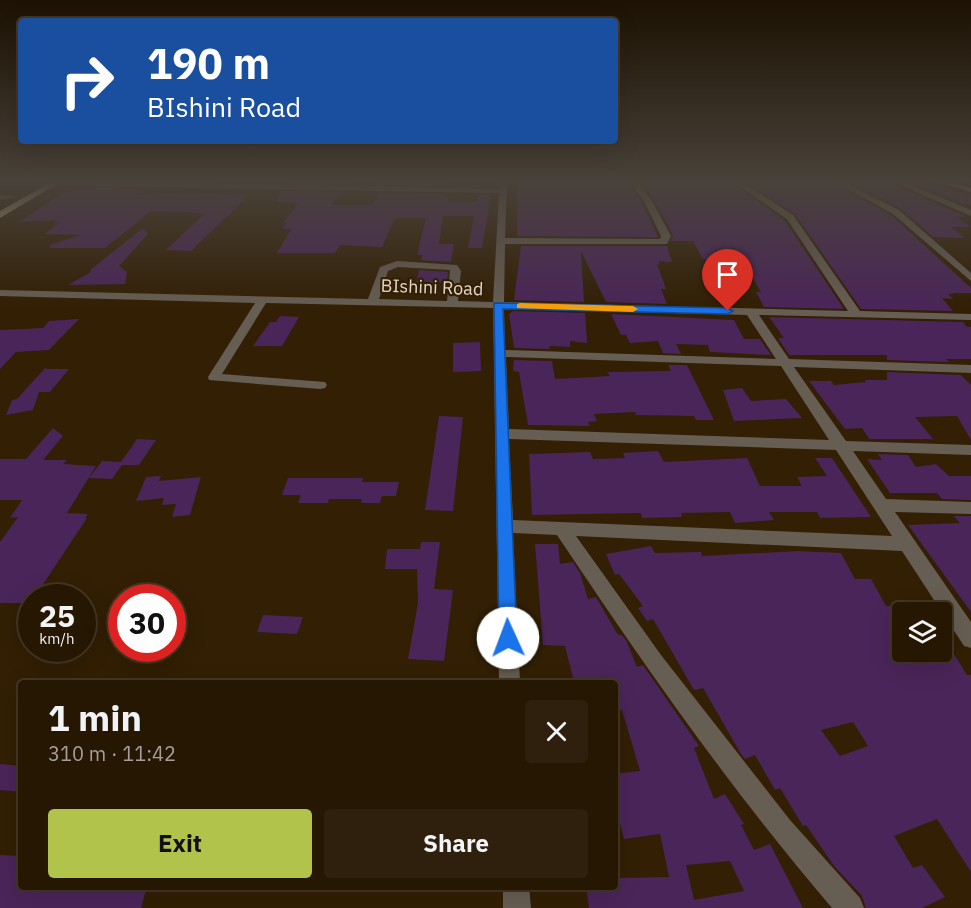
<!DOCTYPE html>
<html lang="en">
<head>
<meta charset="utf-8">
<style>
	:root { --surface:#261703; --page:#2e200d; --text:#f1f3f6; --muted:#a49f9a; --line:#423625; --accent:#b2c34c }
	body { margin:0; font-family:"IBM Plex Sans",sans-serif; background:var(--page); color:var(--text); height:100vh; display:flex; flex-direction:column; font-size:22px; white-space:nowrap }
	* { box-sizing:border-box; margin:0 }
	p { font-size:20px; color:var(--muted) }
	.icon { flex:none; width:33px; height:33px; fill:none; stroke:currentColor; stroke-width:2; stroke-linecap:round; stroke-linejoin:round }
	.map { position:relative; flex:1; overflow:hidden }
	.sheet { position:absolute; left:18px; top:680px; width:600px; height:210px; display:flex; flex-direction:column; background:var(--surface); border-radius:6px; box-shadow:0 6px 24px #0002,0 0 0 2px var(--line) }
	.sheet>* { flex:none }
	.top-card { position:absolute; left:18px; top:18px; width:600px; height:126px; border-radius:6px; box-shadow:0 6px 24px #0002,0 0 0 2px var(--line); background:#1a4fa0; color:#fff; overflow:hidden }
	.controls { position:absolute; left:892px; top:602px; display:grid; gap:12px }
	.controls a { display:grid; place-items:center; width:60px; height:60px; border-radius:6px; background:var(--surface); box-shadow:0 6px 24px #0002,0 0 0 2px var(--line); font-size:30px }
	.speed { position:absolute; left:18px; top:584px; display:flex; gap:12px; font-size:30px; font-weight:700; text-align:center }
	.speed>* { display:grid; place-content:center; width:78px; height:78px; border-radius:50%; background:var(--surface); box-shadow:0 6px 24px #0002,0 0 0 2px var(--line); line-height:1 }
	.speed small { font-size:15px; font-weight:400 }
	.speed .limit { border:9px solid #d22; background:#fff; color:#111 }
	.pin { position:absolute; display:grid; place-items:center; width:51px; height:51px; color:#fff; margin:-62px -26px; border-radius:50% 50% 50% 0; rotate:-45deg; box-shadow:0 0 6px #0007 }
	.pin .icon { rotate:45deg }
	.me { position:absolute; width:66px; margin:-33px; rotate:358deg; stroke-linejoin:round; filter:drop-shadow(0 0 4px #0008) }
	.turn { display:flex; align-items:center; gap:21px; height:126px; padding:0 30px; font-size:27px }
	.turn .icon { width:78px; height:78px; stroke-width:2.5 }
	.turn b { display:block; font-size:42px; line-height:51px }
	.round { display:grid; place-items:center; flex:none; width:63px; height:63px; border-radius:6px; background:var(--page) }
	.head { display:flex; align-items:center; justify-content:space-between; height:102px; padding:0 30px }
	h1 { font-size:36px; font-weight:700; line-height:45px }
	.button { display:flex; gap:12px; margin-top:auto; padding:12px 30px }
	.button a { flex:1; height:69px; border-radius:6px; background:var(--accent); color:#111; font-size:24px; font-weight:700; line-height:69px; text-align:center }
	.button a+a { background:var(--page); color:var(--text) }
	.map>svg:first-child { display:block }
	.building { fill:#4a2559; fill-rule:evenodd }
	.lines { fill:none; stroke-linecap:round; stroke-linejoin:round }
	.minor { fill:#665e52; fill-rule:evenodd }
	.major { fill:#aa997e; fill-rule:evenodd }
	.route { fill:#1a73e8; stroke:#114b97; stroke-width:1.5 }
	.slow { fill:#f59e0b }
	.labels { text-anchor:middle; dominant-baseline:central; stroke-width:4.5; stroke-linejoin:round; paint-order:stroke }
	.far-street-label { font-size:18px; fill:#e3d6c7; stroke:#321f04 }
</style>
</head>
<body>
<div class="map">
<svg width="971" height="908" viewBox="0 0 971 908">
	<rect width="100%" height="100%" fill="#321f04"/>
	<path class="building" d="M287,181H351L348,184L286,183Z
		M384,181H445L444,186L382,185Z
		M517,181H627L642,202L658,237L517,236Z
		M640,181H730L785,221L844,309L764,307L756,292H761L742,259H703L693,241H671L673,235L654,200Z
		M745,181H831L892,216L971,288V293H952L954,294H948L953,299L942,298L953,311L861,309L795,214Z
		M846,181H885L967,217H957L971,227H951L965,238L933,237L900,208Z
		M919,181L971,196V204L966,205L910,182Z
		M70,188L145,189L139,195L193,193L248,196L191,251L166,250L205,213L151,211L105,248H50V245L81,235L44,234L59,223H53L58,220L19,222Z
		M282,191L341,192L331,205H372L379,193L442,194V197H449L448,201L477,202L478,195H491L482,248H468L474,216H443L439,244H454L451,262L421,260L422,255H417L426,218H395L382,247L340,245L335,253H277L291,229H282L287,223H283L298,203L280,202L277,201Z
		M143,228L148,234L119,266L127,272L125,284L68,285L91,272L90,270Z
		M521,246H667L672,262L659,261L660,265L657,264L666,289H661L667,304L606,302L581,251L584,302L514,300Z
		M419,270L448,272L447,282H433L431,289H415Z
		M513,311L585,313L587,343L570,341V347L549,346L550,349L514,348L509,314Z
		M611,314L734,320L744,339H760L771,355L710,352L708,345L676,344L681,354L663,353L658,341L630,343L626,335H621Z
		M280,316L299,317L282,346H253L270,322H276Z
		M769,317L963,322L967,327H971V359H946L949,362L887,360V355H789L778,338H784Z
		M79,319L49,350L16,352L0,369V330L43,328L49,321Z
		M480,342L481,371L453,372V343Z
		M514,360L552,361L555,379L610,376L607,372L671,371L668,365H687L714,420H696L694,416L636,415L635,412L594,414L597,421L588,422L590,426L528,425L519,372L513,371Z
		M46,367V369H69L50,392H39L33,410L6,415L12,400L17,399Z
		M887,372L961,375L971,385V440L957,416L915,417L933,439H869L862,428L845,429L809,381H831L834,385L866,382L865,380H887Z
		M742,388L751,401L786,399L802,418L734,421L723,390Z
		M439,416L463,417L453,511L425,510Z
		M53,428L63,436L43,460H67L63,464L96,466L67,513L88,514L85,518H87L36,595H32L26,603H0V542L18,517L10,518L22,500H0V459H26Z
		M137,439L156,440L139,465H122L112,479L89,478L102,461L121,462Z
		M658,451L664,462L747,458L760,486H802L797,477L827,476L815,458H832L871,517L820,518L817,512H769L774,520L735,523L730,512L681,513L682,517L642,518L641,513L532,515L529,454L590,452L593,459L625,458L623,453Z
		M878,454L908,455L916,467L936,464L949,476H971V500L942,499L937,493H890L867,459L882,460Z
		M161,476L159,481L201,477L190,515L172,517L176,504L162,505L164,498L136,501L146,477Z
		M288,478H363L362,482H399L396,496H382L380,503H361L362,499H329L328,503H298L301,495H282Z
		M954,516H971V612L908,525L960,523Z
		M421,542H440L434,589L453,590L444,661L408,659L418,603L417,569H385L387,549H420Z
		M535,544H558L560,564L573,562L580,573L588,599L596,597L618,635H622L627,642L637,667L643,665L699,746L694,748L714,799L725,794L744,824L741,825L754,850L770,844L803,908H589L586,886H615V878L669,877L660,834L624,839L615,803V774L640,771L622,710L615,711V682H574L565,646L543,645ZM730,861L744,891L694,900L686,865Z
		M651,546L655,553L701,552L702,556L798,551L841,553L855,579H871L886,606L903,607V651H952L967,675H971V872L937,819L894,836L913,868L922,865L945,897L922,908H866L862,896L834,866L806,825L803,826L780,788L775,790L755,755L745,759L741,754L703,688L694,690L653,619L647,621L638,608L643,606L619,574L615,575L606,554ZM853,722L868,746L840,756L821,730Z
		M263,615L303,617L297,634L257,632Z
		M0,764L21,766V792L0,790Z
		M0,855L21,856V886H147L141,908H0Z"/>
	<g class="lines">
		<path class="minor" d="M54,181L499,189V181H507L505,238L660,239L661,236L644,201L629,181H637L652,201L671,236L667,244H505L504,302L848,311L787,219L732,181H741L793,215L860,311L971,314V320L759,315L789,359L971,365V373L794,367L846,441L971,445V455L853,451L886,499L971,502V514L895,512L971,622V648L964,646L902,551L576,536L661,655L790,820L860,898L864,908H832C731,790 643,664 557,535L513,533L520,682H499L493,308L266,303L222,374L325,382L327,385L325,388L320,389L209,380L208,377L255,303L0,296V290L368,299L380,267L397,261L457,265L461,271L458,301L493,302L499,193L51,185ZM398,267L450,270L447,301L379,299L388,271ZM504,309L747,315L776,359L505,350ZM506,357L781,366L829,440L509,429ZM509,439L836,450L892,536L513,520Z
			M833,181H842L899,210L971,273V281L893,214Z
			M891,181H901L971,210V216Z
			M0,195L18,197L0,199Z
			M503,886H529L531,908H503Z"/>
		<path class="major" d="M53,181H62L0,218V211Z
			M936,181H947L971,188V192Z"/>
	</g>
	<linearGradient id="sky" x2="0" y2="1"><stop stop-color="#1c1102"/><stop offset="0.59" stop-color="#49423a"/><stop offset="1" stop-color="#49423a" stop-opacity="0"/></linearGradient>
	<rect width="971" height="308" fill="url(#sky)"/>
	<path class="route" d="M494,303L728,308L733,311L728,314L503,309L517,638L514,644L508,646L502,644L499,638Z"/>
	<path class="slow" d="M520,303L633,306L638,309L633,312L517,308V304Z"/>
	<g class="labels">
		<g class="far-street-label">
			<text transform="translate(432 287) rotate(2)">BIshini Road</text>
		</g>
	</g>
</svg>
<div class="controls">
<a><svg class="icon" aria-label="layers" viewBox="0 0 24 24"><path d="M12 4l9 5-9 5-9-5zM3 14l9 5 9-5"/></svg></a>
</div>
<div class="speed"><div>25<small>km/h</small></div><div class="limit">30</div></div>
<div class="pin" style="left:728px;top:311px;background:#d93025"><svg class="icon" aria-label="arrive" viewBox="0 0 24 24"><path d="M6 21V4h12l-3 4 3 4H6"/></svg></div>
<svg class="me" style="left:508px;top:638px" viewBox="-20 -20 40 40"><circle r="19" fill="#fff"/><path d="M0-13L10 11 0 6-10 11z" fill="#1a73e8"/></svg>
<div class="top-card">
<div class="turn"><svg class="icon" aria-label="right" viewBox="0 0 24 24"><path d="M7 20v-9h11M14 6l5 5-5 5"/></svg><div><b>190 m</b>BIshini Road</div></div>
</div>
<section class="sheet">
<div class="head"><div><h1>1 min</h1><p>310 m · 11:42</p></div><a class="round"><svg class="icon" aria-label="close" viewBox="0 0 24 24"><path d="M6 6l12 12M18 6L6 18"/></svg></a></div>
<div class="button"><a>Exit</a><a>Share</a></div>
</section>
</div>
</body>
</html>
